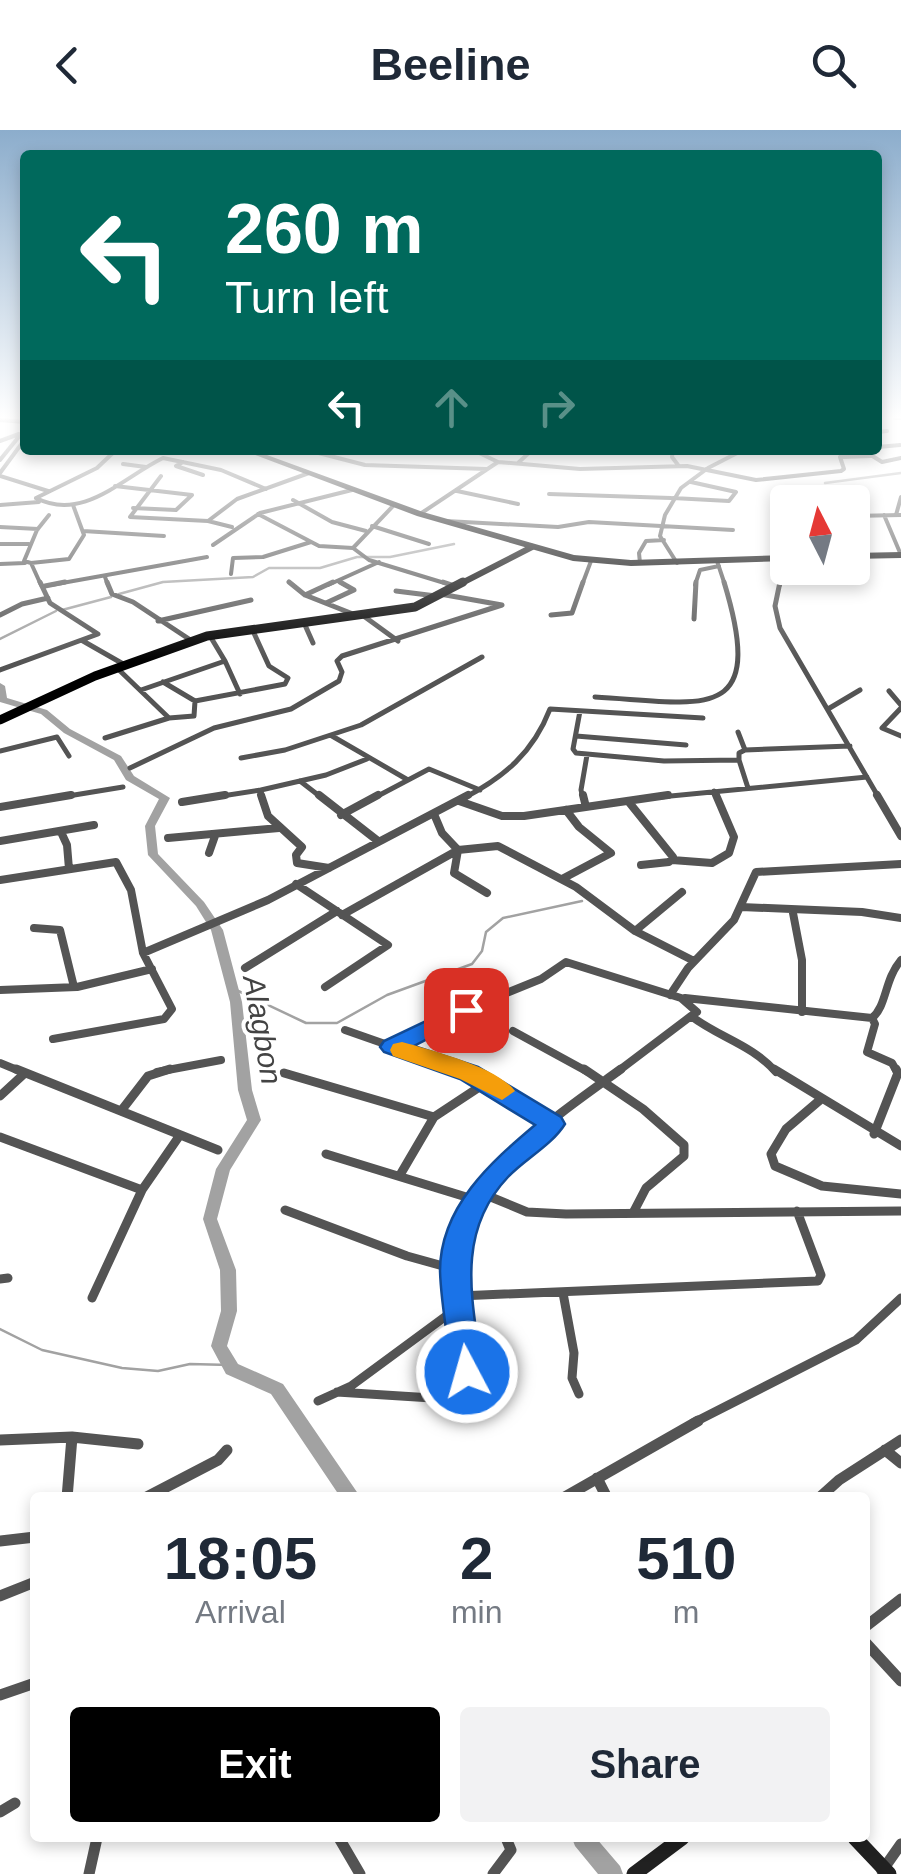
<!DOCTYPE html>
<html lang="en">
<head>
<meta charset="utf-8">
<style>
	:root { --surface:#fff; --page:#f2f2f3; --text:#1f2937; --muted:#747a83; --accent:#000 }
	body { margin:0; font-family:Arial,sans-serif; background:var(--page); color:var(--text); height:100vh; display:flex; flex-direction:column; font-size:38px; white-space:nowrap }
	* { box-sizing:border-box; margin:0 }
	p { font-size:32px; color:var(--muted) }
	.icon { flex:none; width:55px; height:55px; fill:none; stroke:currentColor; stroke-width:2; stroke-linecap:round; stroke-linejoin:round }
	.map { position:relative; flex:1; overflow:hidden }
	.side { position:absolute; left:30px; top:1362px; width:840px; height:350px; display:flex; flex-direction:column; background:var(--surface); border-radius:10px; box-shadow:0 5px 15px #0003 }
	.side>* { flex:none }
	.guide { position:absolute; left:20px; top:20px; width:862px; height:305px; border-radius:10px; box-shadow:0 5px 15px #0003; background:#00695c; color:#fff; overflow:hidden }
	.needle { width:65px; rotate:354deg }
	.tools { position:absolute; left:770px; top:355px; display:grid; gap:20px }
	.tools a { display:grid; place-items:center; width:100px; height:100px; border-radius:10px; background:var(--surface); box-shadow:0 5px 15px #0003; font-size:50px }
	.pin { position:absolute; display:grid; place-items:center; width:85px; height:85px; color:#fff; margin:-42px; border-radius:20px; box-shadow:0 5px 15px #0006 }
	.me { position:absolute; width:110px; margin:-55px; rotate:354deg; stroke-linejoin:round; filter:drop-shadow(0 0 8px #0008) }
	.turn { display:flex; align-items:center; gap:35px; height:210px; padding:0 40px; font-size:45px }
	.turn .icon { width:130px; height:130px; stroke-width:2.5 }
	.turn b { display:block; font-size:70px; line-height:85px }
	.lanes { display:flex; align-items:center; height:95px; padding:0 40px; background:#0003; justify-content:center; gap:50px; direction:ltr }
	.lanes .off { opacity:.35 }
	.eta { display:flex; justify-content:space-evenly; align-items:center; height:170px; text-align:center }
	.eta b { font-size:60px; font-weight:700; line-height:70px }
	.primary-button { display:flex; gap:20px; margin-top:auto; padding:20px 40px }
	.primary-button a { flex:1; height:115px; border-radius:10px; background:var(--accent); color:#fff; font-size:40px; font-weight:700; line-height:115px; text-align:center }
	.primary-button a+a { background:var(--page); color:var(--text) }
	header { display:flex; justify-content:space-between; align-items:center; height:130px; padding:0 40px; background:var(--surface); font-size:45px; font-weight:700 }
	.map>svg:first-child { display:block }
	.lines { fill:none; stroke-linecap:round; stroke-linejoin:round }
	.stream { stroke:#a2a2a2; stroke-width:2.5 }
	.river { fill:#a2a2a2; fill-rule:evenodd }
	.street-far4 { stroke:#545454; stroke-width:4 }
	.street-far3 { stroke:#545454; stroke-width:5 }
	.street-far2 { stroke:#545454; stroke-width:8 }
	.street-far1 { stroke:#545454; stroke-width:9 }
	.street { stroke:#545454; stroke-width:11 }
	.secondary { stroke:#212121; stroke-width:15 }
	.primary-far1 { stroke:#000; stroke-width:6 }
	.primary { stroke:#000; stroke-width:9 }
	.highway { fill:#000; fill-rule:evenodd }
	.route { fill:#1a73e8; stroke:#114b97; stroke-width:2.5 }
	.slow { fill:#f59e0b }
	.labels { text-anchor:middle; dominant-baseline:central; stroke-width:8; stroke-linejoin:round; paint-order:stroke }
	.water-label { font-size:30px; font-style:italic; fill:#434343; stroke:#fff }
</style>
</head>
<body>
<header><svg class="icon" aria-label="back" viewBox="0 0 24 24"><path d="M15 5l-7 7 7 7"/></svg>Beeline<svg class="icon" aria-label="search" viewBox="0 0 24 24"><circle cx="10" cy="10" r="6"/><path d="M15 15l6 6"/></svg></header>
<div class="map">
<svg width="901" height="1744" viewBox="0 0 901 1744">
	<rect width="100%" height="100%" fill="#fff"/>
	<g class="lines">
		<path class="stream" d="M825,353L901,343
			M119,464L163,452L253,447L269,438H320L357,427H390L454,414
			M62,480L111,467
			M0,509L56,481
			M232,858L306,893H337L387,865L472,834L482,821L486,802L503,788L582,771
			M0,1199L42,1220L122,1238L158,1241L190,1234L230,1235"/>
		<path class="river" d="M0,553L5,556L7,568L47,580L70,599L121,626L134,646L170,668L155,696L158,724L204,772L223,800L242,872L252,960L261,990L230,1040L217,1089L236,1140L237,1181L227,1216L238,1234L283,1254L361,1368H341L271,1264L226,1244L211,1216L221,1181L220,1140L203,1089L216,1039L247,990L238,960L230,872L211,800L196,776L148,725L145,696L159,669L126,650L114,630L64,603L41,584L0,572Z
			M572,1708H596L620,1736L623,1744H598L575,1716Z"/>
		<path class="street-far4" d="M895,288H901
			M878,302L887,301
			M0,311L19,304
			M878,317L900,315
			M307,320L365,335L487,339
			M473,320L498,332
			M673,320L672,327L678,335
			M863,320L882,332L901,328
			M0,330L21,304
			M183,332L176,336L203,345
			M518,333L532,320
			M123,334L146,337
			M0,343L25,309
			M0,346L48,361
			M161,346L130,387L208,391L232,397
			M115,356L192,365
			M457,361L518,374
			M549,364L671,368
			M36,368C83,392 122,348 163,328L221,340L266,359
			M36,368L97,338L116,320
			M673,368L729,371L736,362L691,352
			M293,370L332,392L366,401
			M0,375L39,372
			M133,378L176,380L192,365
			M258,384L319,416L353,418L369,430L451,455
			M420,384L498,332L580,339L687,336L756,350L841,341L844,339L840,327L871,326
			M884,385L901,425
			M896,385L901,367
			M852,386L901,385
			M208,391L237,369L309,343
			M446,391L558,397L589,392L733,400
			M372,396L429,414
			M0,397L38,399
			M83,401L164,406
			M0,414H29
			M213,415L260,383L352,360
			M353,418L394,375
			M776,429L783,441L780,455
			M717,431L725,455
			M31,433L69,429L84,405L73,375
			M640,433L639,423L646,411L664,410
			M677,433L660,406L665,385L681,358L708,338L743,320
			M0,434L25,433
			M231,444L233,428L263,427L311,412
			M105,447L108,455
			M338,451L345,455
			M289,452L293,455
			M41,455L31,433L24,431L37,400L49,385
			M51,455L207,427
			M328,455L379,432
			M582,455L591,431
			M695,455L700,440L719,436"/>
		<path class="street-far3" d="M107,452L112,464L133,472L192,511
			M289,452L305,465L353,484
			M443,452L455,456
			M780,452L775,476L780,498L879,668
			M45,456L65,452
			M396,461L436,466
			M305,465L333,452
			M326,473L354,460L340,452
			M0,485L22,474L48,468
			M551,485L572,483L583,452
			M365,487L398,511
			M694,489L696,452
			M158,491L251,470
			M305,495L313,513
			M83,511L125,535
			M225,531L240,564
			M0,540L98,504L50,473L40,452
			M163,552L195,571L285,554L288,548L269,536L253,501
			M141,560L225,531L210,506
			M889,561L901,575
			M595,567C703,573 768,596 724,452
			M901,578L882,598L901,606
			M828,579L860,560
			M580,581L573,619L576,623L664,631L739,630
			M169,588L194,586L195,571
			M738,602L745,620
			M332,606L408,650
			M576,606L686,615
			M105,608L169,588L117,538
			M0,621L57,607L69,626
			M241,628L285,620L361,595L482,527
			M739,630V623L745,620L850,616
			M739,630L748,658
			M130,638L214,598L291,579L339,551L342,542L337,531L342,526L502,475L440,464
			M300,651L322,668
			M714,661L717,668
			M56,668L123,657
			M209,668L261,660
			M261,668V660L326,645L367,629
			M374,668L429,639L480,660
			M464,668C504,647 533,623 550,579L703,588
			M583,668L581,660L587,625
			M650,668L867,647"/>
		<path class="street-far2" d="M261,665L268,686L302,717L296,725L297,733L329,738
			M319,665L378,711
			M583,665L586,677
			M877,665L901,706
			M459,671L502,686H524L668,665
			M628,671L673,727L669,732L641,735
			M182,672L225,665
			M0,677L71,665
			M434,684L442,703L458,720
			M341,685L378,665
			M61,702L67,715L69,739
			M168,708L279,698
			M0,711L94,695
			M458,720L454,743L487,763
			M209,723L215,706
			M672,730L712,733L729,723L734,707L716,665
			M562,749L611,723L579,697L566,680
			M0,750L116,732L131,760L143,823L172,879L164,889L53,909
			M296,754L388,815L325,857
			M741,777L862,782L901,788
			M793,783L802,830V882
			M342,785L458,720L498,716L576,757L635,801L694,831
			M34,798L60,800L74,857
			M635,801L682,762
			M143,823L268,770L468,665
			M245,838L337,781
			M0,860L77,857L152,839
			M670,865L688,838L734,790L756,742L901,734
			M685,868L872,888C887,876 884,850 901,830
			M691,886C720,908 751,914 776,942
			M872,888L875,894L867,922L892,933L897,942
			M345,900L465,942
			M513,901L588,942
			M392,917L445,888L541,849L566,832L681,868L697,882L691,886
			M0,933L22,942
			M157,942L221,930
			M617,942L691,886"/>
		<path class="street-far1" d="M16,939L218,1020
			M458,939L553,994
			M584,939L643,979L684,1015V1026L646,1058L633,1083
			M774,939L901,1016
			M284,943L434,987
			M0,966L25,943
			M820,970L786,999L771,1024L775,1036L822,1056L901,1064
			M121,981L148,946L170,939
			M874,1004L898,943L896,939
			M0,1007L142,1060L92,1168
			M326,1024L476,1070
			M400,1045L434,987L487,952
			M142,1060L180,1005
			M481,1063L527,1082L566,1084L901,1081
			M285,1080L407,1126L454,1139
			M0,1149L8,1148
			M563,1163L574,1223L572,1248L579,1264
			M459,1166L818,1151L821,1145L797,1081
			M337,1262L448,1269C492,1230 441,1153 461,1101C488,1030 562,982 621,939
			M318,1271L351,1256L461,1175
			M693,1293L856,1210L901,1168"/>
		<path class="street" d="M72,1307L138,1314
			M0,1310L72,1307L67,1368
			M885,1320L901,1333
			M597,1348L607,1368
			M145,1368L218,1330L227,1320
			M563,1368L698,1291
			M819,1368L839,1350L901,1310
			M0,1411L35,1407
			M0,1466L35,1452
			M865,1497L901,1469
			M865,1512L901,1551
			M0,1565L35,1553
			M0,1682L15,1673
			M339,1708L360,1744
			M882,1741L901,1714
			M89,1744L97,1708
			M493,1744L511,1720L506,1708"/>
		<path class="secondary" d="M855,1708L889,1744
			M634,1744L682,1708"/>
		<path class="primary-far1" d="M458,455L532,417"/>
		<path class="primary" d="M0,590L95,546L207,506L415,477L463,452"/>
		<path class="highway" d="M0,288L25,290V294L0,292Z
			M242,320H253L423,382L574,425L631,430L788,425V431L631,436L573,431L417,386Z
			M901,422V428L852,429V423Z"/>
	</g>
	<linearGradient id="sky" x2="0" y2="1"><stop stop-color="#8cadcc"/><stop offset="0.54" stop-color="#fff"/><stop offset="1" stop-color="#fff" stop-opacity="0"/></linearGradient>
	<rect width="901" height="532" fill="url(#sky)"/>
	<path class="route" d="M466,872L477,880L474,885L414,916L478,937L561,987L565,994C552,1015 525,1029 508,1047C454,1104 473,1172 482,1242L478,1251L467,1255L456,1251L452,1242C448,1209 441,1174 440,1141C440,1077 491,1032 535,995L460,949L384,922L380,917L384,911Z"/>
	<path class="slow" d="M402,912C431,920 497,937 515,961L502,970L460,949L393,926L390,920L393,914Z"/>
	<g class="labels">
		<g class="water-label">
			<text transform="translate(263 900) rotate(80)">Alagbon</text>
		</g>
	</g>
</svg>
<div class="tools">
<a><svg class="needle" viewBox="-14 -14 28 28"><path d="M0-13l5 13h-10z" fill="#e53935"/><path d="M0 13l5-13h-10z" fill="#747a83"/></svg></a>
</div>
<div class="pin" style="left:466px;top:880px;background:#d93025"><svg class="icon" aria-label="arrive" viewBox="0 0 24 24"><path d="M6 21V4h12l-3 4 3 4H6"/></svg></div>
<svg class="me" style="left:467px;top:1242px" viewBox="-20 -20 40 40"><circle r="17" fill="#1a73e8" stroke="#fff" stroke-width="3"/><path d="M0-11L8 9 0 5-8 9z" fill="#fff"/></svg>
<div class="guide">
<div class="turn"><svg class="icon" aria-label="left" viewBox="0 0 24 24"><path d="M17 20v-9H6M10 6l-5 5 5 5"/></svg><div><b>260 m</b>Turn left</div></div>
<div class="lanes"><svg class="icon" aria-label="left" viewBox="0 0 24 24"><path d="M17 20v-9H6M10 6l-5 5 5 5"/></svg><svg class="icon off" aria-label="ahead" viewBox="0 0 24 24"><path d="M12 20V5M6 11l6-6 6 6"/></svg><svg class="icon off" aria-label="right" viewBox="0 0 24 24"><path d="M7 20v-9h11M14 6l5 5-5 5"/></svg></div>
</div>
<section class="side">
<div class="eta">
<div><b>18:05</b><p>Arrival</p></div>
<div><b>2</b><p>min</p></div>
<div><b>510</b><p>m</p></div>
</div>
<div class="primary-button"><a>Exit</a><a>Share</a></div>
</section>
</div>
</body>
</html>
